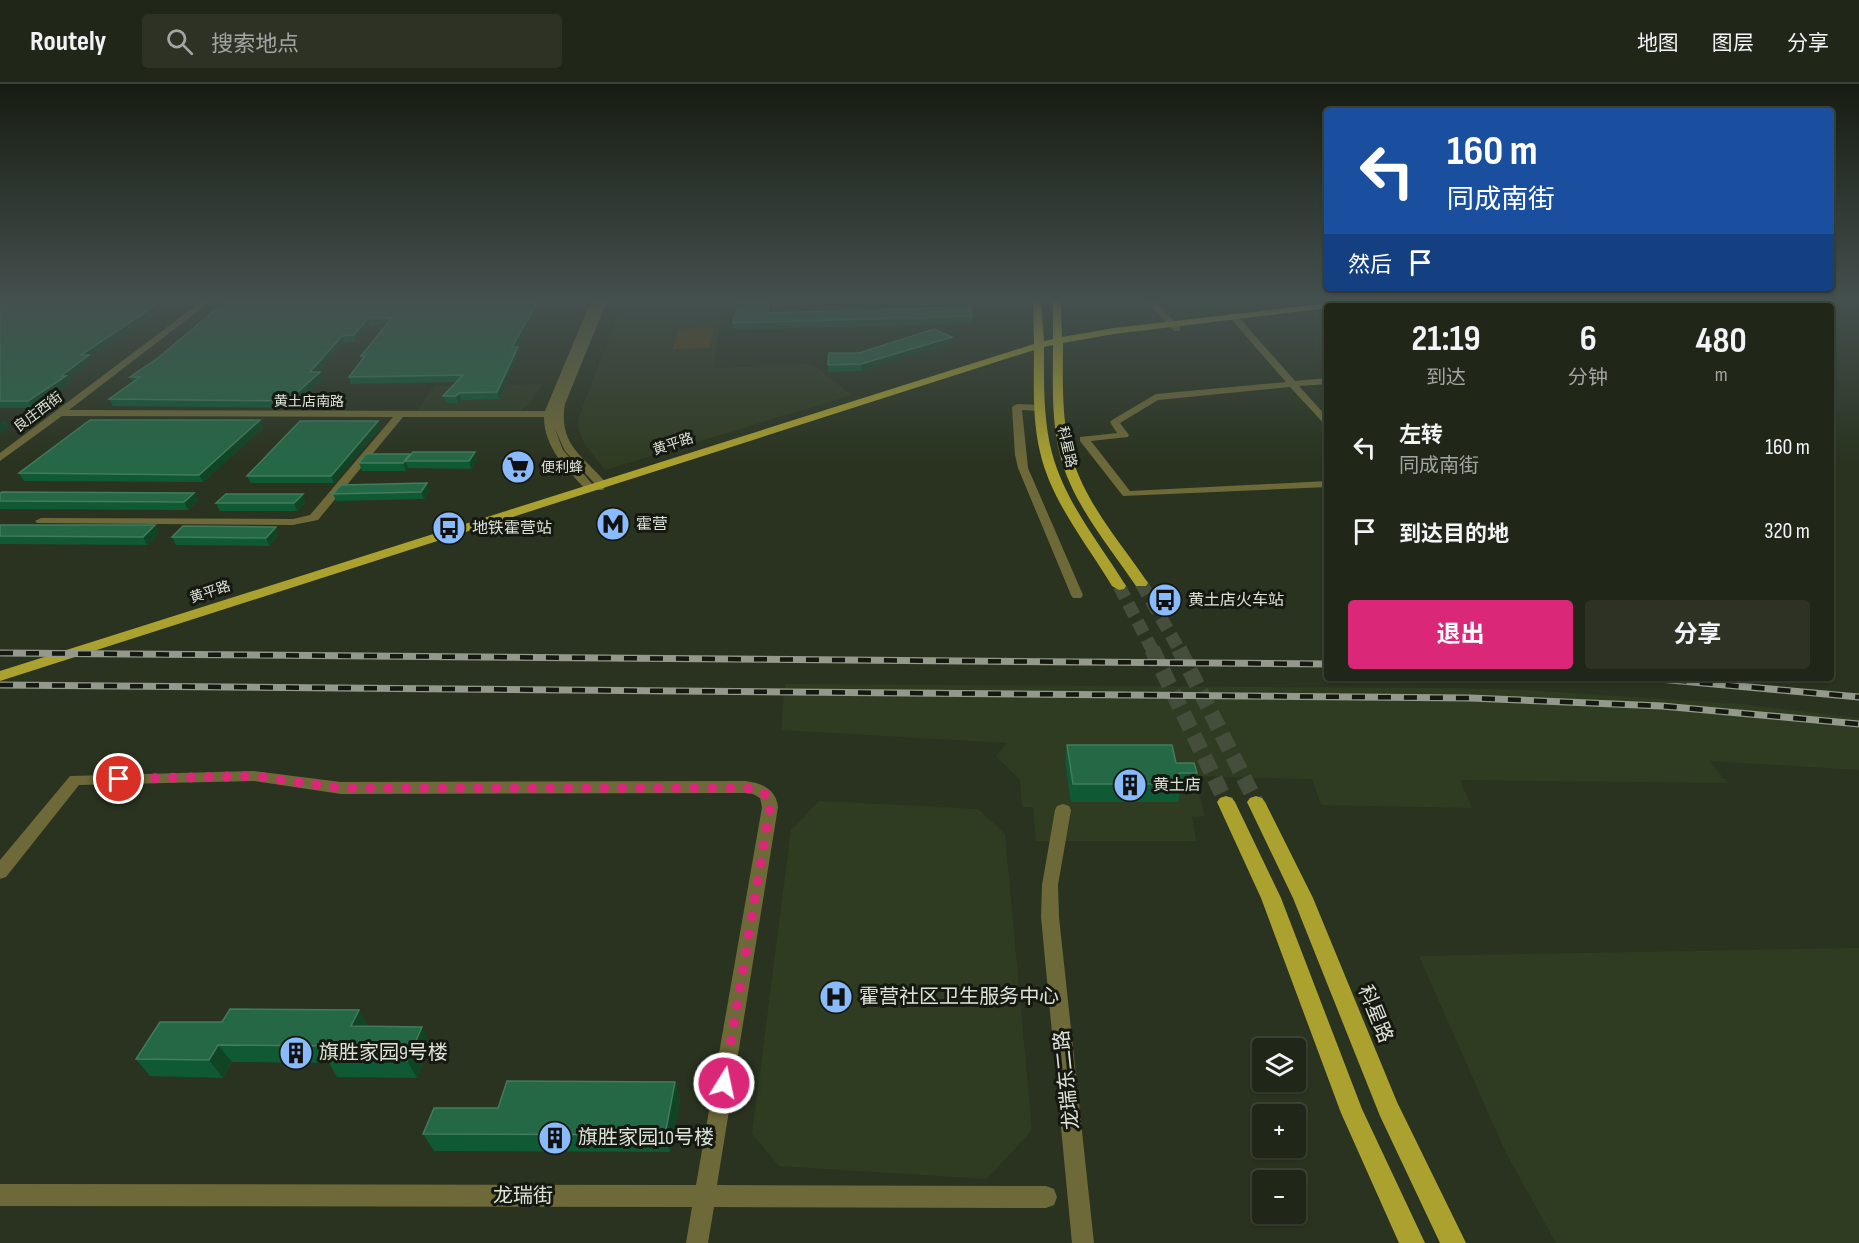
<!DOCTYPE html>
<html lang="zh">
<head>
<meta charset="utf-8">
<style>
	:root { --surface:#202618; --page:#2d3225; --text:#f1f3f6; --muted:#a2a5a2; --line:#3d4337; --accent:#db2777 }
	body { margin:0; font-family:"Sofia Sans Condensed","Noto Sans SC",sans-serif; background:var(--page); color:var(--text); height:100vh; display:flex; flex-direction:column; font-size:22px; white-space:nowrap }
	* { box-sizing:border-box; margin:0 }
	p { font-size:20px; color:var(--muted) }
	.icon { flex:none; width:33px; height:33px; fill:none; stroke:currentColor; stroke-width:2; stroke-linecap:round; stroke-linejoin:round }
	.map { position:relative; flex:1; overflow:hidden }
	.sheet { position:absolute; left:1324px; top:219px; width:510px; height:378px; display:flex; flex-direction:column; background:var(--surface); border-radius:6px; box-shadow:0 2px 4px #0004,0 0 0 2px var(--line) }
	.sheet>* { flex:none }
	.top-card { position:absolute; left:1324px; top:24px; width:510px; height:183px; border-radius:6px; box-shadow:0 2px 4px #0004,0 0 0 2px var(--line); background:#1a4fa0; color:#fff; overflow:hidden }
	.controls { position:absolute; left:1252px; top:954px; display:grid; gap:12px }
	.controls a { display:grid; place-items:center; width:54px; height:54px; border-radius:6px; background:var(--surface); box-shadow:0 2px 4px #0004,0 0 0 2px var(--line); font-size:30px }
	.pin { position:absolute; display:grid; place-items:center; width:51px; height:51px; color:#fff; margin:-26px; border:3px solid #fff; border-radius:50%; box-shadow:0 2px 6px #0007 }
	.me { position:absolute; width:66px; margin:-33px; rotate:10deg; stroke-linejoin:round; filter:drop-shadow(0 0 4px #0008) }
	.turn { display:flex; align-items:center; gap:21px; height:126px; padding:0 24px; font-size:27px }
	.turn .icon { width:78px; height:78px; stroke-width:2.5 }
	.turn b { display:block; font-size:42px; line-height:51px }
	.then { display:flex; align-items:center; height:57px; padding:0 24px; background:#0003; gap:12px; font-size:22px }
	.eta { display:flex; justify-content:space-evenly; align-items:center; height:102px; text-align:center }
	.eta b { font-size:36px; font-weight:700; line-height:42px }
	.action { display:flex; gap:12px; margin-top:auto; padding:12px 24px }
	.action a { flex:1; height:69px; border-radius:6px; background:var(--accent); color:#fff; font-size:24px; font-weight:700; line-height:69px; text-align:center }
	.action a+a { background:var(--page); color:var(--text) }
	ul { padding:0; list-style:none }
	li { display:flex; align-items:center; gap:18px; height:84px; padding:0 24px }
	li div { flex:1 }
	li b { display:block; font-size:22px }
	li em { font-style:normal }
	header { display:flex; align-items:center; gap:36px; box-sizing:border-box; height:84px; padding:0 30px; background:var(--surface); border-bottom:2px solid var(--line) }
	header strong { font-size:28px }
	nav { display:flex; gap:33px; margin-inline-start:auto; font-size:21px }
	.search { width:420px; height:54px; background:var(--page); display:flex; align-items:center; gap:15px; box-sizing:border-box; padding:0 21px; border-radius:6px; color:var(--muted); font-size:22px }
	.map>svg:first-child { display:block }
	.built { fill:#2f3c22 }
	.green { fill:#594011 }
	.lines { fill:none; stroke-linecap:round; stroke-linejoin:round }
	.major-tunnel-far1 { stroke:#454d3b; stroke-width:13; stroke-dasharray:13 7; stroke-linecap:butt }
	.major-tunnel { stroke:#454d3b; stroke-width:16; stroke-dasharray:16 8; stroke-linecap:butt }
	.minor { fill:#6d6938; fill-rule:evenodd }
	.major { fill:#aba12f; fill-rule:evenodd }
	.rail-casing { stroke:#939a8b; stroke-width:7 }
	.rail { stroke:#151911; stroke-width:4.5; stroke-dasharray:13; stroke-linecap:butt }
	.wall { fill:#0f5935 }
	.shaded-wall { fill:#114425 }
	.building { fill:#256846; stroke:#427b5d; stroke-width:1.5 }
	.route { stroke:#db2777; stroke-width:10; stroke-dasharray:0 18 }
	.labels { text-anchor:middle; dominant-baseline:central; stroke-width:6; stroke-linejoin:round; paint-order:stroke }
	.far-street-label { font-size:14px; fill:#dce2d6; stroke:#151911 }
	.far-poi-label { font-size:14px; fill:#dce2d6; stroke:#151911; text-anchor:start }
	.poi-label { font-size:16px; fill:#dce2d6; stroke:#151911; text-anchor:start }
	.near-poi-label { font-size:20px; fill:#dce2d6; stroke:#151911; text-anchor:start }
	.near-street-label { font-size:20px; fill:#dce2d6; stroke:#151911 }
</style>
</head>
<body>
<header>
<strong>Routely</strong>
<div class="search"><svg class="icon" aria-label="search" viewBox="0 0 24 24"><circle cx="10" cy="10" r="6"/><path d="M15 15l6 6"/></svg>搜索地点</div>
<nav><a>地图</a><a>图层</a><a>分享</a></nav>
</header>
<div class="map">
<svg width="1859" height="1159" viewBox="0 0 1859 1159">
	<rect width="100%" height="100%" fill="#2a3320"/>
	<path class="built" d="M623,217H722L714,284L812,280L852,311L605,386L584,359L578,344L579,332Z
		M1156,217H1317L1171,234Z
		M1631,217H1763L1776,222H1640Z
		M542,300L532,317L521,327L417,326L434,302Z
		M785,600L1438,604L1524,606L1740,620L1859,634V686L1710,677L1727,699L1460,696L1472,724L1321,721L1312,695L1194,692L1205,732L1192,733L1196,757H1036L1033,723H1022L1020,696L996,672L1007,659L781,646Z
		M819,717L978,725L1005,750L1032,1046L987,1095L779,1082L752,1050L791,746Z
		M1859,864V1159H1556L1506,1069L1419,872Z"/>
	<path class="green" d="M714,243L710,264L673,265L678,245Z"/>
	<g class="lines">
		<path class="major-tunnel-far1" d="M1141,499L1180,567
			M1119,502L1153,567"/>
		<path class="major-tunnel" d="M1152,565L1226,718
			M1179,565L1256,718"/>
		<path class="minor" d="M202,217H211L69,326L545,327L591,217H599L592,234L599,217H607L565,320C558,362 584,372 607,400L603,406H586C567,385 544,364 544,333H403L318,436L293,441L37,439L35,437L41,434L293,435L310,431L393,333L62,332L0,377V369ZM554,343L565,367L596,401H593L563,366Z
			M1146,217H1154L1180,243V247H1174Z
			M1400,217H1406L1413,222H1404Z
			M1230,230H1236L1295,297L1328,294V300L1299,302L1328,334V344L1290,303L1158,316L1120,339L1129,351L1128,353L1091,357L1130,407L1328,397V403L1123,412L1080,357V353L1117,349L1110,338L1112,336L1156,310L1286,298L1230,234Z
			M1017,320L1041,321L1046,324L1041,327L1022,326L1028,384L1083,511L1081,514H1073L1071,511L1018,384L1015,371L1012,323Z
			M254,687L341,698L745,697C762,699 776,705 778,723L717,1101L1046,1102L1054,1105L1057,1113L1054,1121L1046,1124L714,1123L708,1159H686L692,1123L0,1122V1100L696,1101L762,723L760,714L753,710L745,709L341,710L254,697L79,701L6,793L0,795V776L70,692Z
			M1063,720L1069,722L1071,726L1058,801L1059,833L1094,1159H1072L1041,833L1042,801L1055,726L1057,722Z"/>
		<path class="major" d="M1033,217H1041L1044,257L1053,255V217H1061L1062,253L1114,244L1348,217H1372L1371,219L1415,217L1389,222H1328V224L1114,250L1063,259C1063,297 1061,337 1072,373C1086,420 1121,459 1148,499L1146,502H1136C1109,462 1072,419 1060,371C1051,335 1053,297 1053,261L1044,263C1044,298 1043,335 1052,369C1065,418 1100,460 1126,502L1124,505L1119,506L1112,502C1087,460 1051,417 1040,368C1032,334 1034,300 1034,266L0,597V587L1034,260Z
			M1226,712L1232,714L1235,718L1281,814L1362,1025L1425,1159H1399L1341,1029L1261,814L1217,718L1220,714Z
			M1256,712L1262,714L1265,718L1313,814L1397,1018L1466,1159H1440L1380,1032L1293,814L1247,718L1250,714Z"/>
		<defs>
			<path id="rail" d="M0,569L1328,580
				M1648,594L1859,613
				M0,601L1470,614L1662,622L1859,640"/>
		</defs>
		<use href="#rail" class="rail-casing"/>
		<use href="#rail" class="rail"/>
	</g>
	<path class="wall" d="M350,217H542V218L518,263L519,270L499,315L461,316L458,319H446L443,312L456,298L351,300L349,293L362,275L361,272L386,240L370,241L356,258L344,259L319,288L323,295L291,324L113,322L109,315L133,298L130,293Z
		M735,217H770L769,229L972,232V239L734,246L733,239L738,221H735Z
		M0,221L159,227L90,274L92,278L69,297L70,299L32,324H0Z
		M952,253L951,260L861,287L828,288V281L859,269Z
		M260,336L263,344L203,398L24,397L19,389Z
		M378,337L380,344L334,399H251L247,392Z
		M410,370L477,376L471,385L408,384L406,387H362L359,379Z
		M430,406L424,415L336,417L333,410Z
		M0,409L198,416L188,426L0,425Z
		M306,418L297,427H220L216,419Z
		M0,441H155L159,449L147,461L0,460Z
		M279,451L269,462L176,461L172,453Z
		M1067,661L1176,679L1197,689L1193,707H1180L1178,718H1071L1065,678Z
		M359,926L369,943L431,961L417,994L337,993L329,979L232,978L223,994L150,992L136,975L222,938Z
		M675,998L680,1015L670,1068L434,1067L423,1050L498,1024Z"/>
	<path class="shaded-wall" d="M538,217H542V218L518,263L519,270L499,315L497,308L512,263Z
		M156,221L159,227L90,274L92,278L69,297L70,299L32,324L28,317L61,292L81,271Z
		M368,234L370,241L356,258L354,251Z
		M342,252L344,259L315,292L320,288L323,295L291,324L288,317L310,288Z
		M952,253L951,260L861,287V280Z
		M459,309L461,316L458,319L456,312Z
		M5,336L9,343L0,349V339Z
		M260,336L263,344L203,398L199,391Z
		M378,337L380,344L334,399L331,392Z
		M475,368L477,376L471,385L469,377Z
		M405,377L408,384L406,387L403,379Z
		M427,399L430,406L424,415L421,408Z
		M194,409L198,416L188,426L184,418Z
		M303,410L306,418L297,427L294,419Z
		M155,441L159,449L147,461L143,453Z
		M276,443L279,451L269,462L266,454Z
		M359,926L370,944L351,942Z
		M422,943L431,961L417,994L407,977Z
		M218,961L232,978L223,994L209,976Z
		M675,998L680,1015L670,1068L665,1051Z"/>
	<path class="building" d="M350,217H538L512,263H518L497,308L459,309L456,312H443L463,291L349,293L365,272H361L392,234H368L354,251L342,252L310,288H320L288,317L109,315L140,293H130L158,274L222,220Z
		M739,217H769L768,229L971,223L972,232L733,239Z
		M0,221H156L81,271H89L61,292H66L28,317H0Z
		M934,245L952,253L861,280L828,281L829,269H859Z
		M90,336H260L199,391L19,389Z
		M300,337H378L331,392H247Z
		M413,368H475L469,377H405Z
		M366,370H410L403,379H359Z
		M427,399L421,408L333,410L341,401Z
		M2,408L194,409L184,418L0,417V409Z
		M226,410H303L294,419H216Z
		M0,441H155L143,453L0,452Z
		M183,442L276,443L266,454L172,453Z
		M1067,661H1172L1176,679H1194L1197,689H1179L1182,700H1073Z
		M230,925L359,926L351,942L422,943L407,977L326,975L333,962L218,961L209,976L136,975L160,938H222Z
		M507,997L675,998L665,1051L423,1050L434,1024H498Z"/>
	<linearGradient id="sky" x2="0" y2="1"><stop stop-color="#171c12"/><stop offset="0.57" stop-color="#44504e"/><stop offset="1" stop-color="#44504e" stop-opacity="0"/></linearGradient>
	<rect width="1859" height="379" fill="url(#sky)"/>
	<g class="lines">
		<path class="route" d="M119,695L254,692L340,704H745L759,706L768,712L770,723L724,999"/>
	</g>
	<defs>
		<symbol id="supermarket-disc" viewBox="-11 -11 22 22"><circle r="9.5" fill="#88bafc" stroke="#151911"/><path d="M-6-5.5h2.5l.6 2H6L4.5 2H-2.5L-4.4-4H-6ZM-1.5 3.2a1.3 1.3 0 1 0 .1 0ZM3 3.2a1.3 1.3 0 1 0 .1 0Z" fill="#111"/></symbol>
		<symbol id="metro-disc" viewBox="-11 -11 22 22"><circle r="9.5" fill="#88bafc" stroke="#151911"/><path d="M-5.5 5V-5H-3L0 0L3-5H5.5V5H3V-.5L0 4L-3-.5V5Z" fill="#111"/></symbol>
		<symbol id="bus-disc" viewBox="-11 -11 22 22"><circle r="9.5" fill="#88bafc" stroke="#151911"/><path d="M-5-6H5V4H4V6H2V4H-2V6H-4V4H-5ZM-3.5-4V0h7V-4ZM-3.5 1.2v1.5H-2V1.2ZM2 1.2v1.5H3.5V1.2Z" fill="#111"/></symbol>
		<symbol id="building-disc" viewBox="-11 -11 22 22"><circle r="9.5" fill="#88bafc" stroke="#151911"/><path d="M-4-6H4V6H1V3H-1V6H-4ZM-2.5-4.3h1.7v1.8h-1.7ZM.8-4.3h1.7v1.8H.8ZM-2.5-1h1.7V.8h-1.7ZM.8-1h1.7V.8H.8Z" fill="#111"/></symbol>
		<symbol id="hospital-disc" viewBox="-11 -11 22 22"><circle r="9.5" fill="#88bafc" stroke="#151911"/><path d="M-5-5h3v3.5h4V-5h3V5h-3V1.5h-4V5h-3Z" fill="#111"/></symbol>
	</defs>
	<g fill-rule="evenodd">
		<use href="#supermarket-disc" x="499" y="364" width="38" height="38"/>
		<use href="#metro-disc" x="594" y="421" width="38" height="38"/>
		<use href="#bus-disc" x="430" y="425" width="38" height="38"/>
		<use href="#bus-disc" x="1146" y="497" width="38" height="38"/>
		<use href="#building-disc" x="1111" y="682" width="38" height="38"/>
		<use href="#hospital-disc" x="817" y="894" width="38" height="38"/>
		<use href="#building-disc" x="277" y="950" width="38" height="38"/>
		<use href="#building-disc" x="536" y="1035" width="38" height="38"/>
	</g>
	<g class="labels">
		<g class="far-street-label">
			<text x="309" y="317">黄土店南路</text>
			<text transform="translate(38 328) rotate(-37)">良庄西街</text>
			<text transform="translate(673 360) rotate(-18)">黄平路</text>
			<text transform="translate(1067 363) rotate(77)">科星路</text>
			<text transform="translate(210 508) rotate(-18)">黄平路</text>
		</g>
		<g class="far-poi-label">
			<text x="541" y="383">便利蜂</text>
		</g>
		<g class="poi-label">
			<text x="636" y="440">霍营</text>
			<text x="472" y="444">地铁霍营站</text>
			<text x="1188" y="516">黄土店火车站</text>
			<text x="1153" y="701">黄土店</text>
		</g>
		<g class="near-poi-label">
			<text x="859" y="913">霍营社区卫生服务中心</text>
			<text x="319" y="969">旗胜家园9号楼</text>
			<text x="578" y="1054">旗胜家园10号楼</text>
		</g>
		<g class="near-street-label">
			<text transform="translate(1375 930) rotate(68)">科星路</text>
			<text transform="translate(1067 996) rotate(-96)">龙瑞东二路</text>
			<text x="523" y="1112">龙瑞街</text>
		</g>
	</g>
</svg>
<div class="controls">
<a><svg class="icon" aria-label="layers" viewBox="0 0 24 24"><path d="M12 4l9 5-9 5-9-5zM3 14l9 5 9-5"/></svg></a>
<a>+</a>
<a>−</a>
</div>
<div class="pin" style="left:119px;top:695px;background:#d93025"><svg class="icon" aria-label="arrive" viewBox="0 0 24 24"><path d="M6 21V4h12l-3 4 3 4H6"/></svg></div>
<svg class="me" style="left:724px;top:999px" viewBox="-20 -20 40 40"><circle r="17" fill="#db2777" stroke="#fff" stroke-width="3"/><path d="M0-11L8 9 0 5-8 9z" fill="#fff"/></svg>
<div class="top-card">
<div class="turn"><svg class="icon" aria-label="left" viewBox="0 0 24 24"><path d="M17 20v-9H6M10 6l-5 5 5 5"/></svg><div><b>160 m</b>同成南街</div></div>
<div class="then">然后<svg class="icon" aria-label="arrive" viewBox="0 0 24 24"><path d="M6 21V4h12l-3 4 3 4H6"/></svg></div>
</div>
<section class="sheet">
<div class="eta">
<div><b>21:19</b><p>到达</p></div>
<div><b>6</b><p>分钟</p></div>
<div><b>480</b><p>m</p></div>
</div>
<ul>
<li><svg class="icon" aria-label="left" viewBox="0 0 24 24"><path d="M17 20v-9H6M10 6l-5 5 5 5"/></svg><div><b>左转</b><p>同成南街</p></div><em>160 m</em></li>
<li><svg class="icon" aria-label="arrive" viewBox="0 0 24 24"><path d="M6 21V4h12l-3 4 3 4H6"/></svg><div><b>到达目的地</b></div><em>320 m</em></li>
</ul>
<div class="action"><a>退出</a><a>分享</a></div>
</section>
</div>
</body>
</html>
